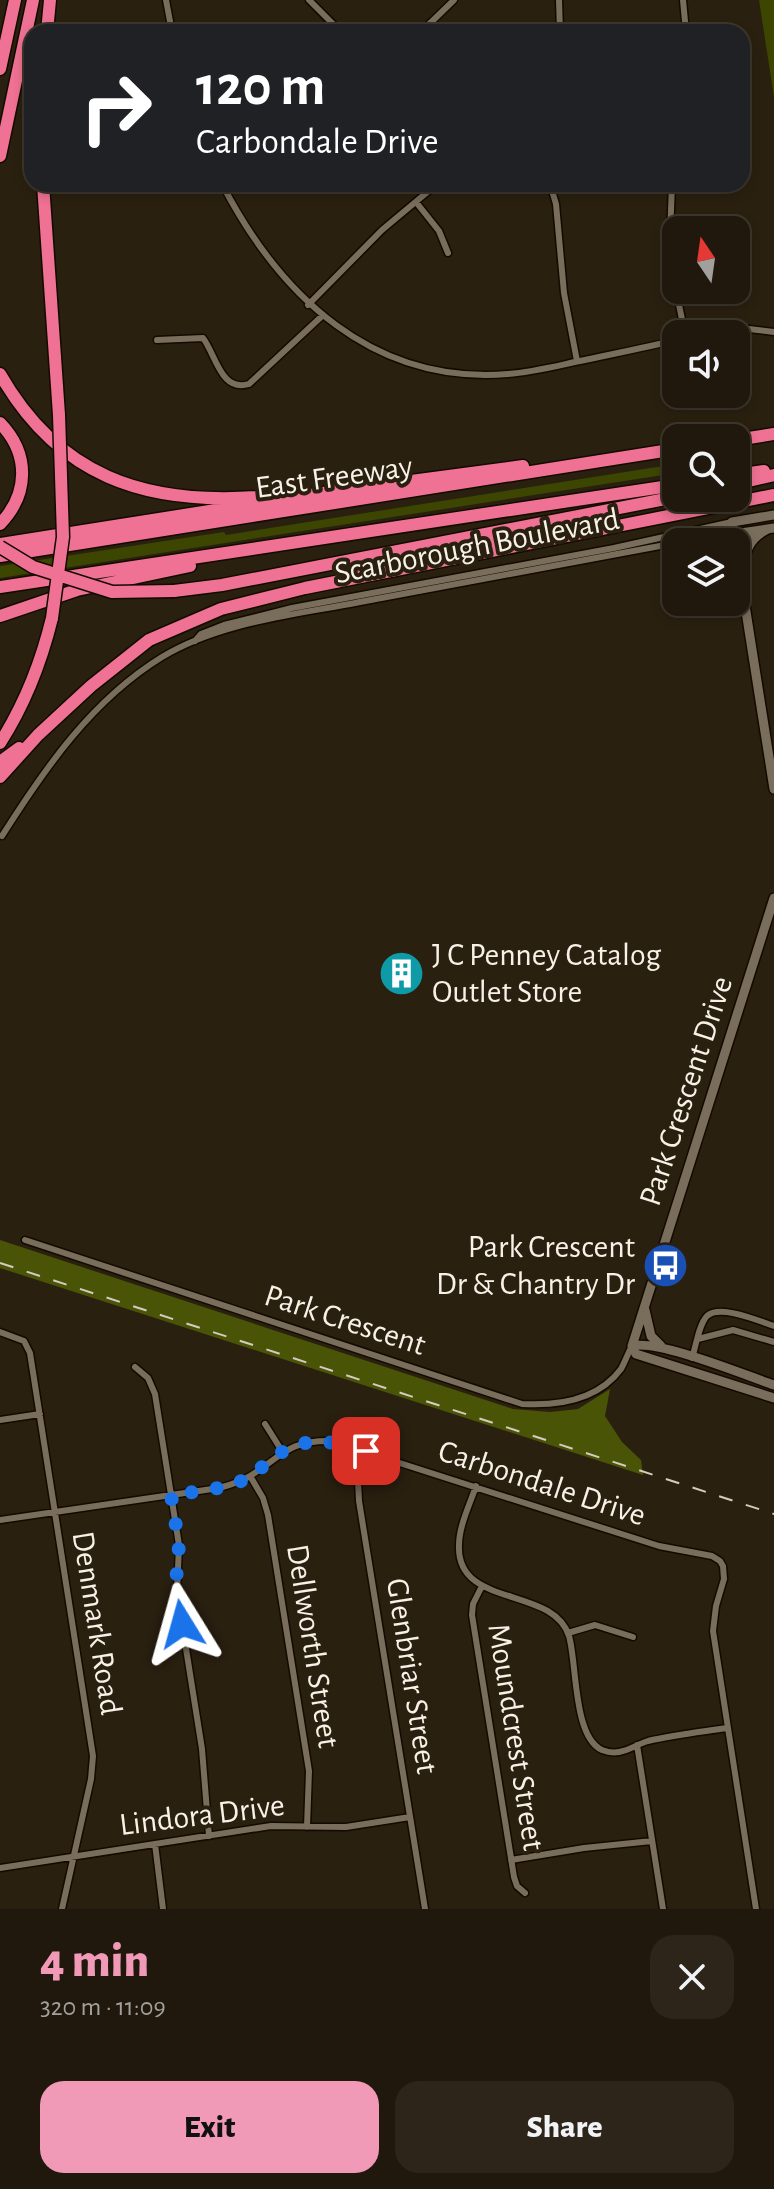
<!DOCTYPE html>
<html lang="en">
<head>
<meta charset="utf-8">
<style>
	:root { --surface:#20180c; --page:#2d251a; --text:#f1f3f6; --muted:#a2a09d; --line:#3d372d; --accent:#f09ab7 }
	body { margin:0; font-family:"Alegreya Sans",sans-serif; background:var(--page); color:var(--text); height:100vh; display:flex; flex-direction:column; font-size:30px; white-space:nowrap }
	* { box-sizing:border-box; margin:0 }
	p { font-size:26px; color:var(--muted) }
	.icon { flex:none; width:44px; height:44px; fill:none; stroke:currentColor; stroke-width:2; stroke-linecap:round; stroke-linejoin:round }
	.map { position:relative; height:1909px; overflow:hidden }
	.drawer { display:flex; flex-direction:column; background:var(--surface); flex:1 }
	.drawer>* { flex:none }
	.hud { position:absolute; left:24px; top:24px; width:726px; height:168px; border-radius:24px; box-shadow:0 4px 12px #0003,0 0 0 2px var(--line); background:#202124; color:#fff; overflow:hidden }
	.needle { width:52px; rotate:347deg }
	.tools { position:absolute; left:662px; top:216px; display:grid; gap:16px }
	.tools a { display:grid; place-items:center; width:88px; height:88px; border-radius:16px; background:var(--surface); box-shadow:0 4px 12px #0003,0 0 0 2px var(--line); font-size:40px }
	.pin { position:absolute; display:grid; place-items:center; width:68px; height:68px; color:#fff; margin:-34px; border-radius:16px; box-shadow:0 4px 12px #0006 }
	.me { position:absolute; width:88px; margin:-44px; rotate:352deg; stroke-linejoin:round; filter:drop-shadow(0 0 6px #0008) }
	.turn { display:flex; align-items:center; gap:28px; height:168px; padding:0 40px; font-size:36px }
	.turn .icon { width:104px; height:104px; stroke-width:2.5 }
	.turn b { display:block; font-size:56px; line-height:68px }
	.round { display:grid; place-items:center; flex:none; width:84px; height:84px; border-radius:24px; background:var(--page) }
	.headline { display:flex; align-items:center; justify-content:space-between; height:136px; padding:0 40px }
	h1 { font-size:48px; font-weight:800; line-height:60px; color:var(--accent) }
	.cta { display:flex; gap:16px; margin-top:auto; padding:16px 40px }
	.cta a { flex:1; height:92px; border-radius:24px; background:var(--accent); color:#111; font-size:32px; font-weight:800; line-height:92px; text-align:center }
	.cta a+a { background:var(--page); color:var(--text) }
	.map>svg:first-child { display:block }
	.green { fill:#3d4600 }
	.forest { fill:#4a5406 }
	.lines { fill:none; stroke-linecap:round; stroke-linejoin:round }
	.street-casing { stroke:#130a00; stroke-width:9 }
	.secondary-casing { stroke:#130a00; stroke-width:12 }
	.highway-casing { stroke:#130a00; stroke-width:15 }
	.street { stroke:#796d5b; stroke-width:6 }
	.secondary { stroke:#796d5b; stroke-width:9 }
	.highway { stroke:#ef7193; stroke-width:12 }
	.rail { stroke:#d3ccc1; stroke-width:2; stroke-dasharray:14 14; stroke-linecap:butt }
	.highway-bridge-casing { stroke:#130a00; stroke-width:15; stroke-linecap:butt }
	.highway-bridge { stroke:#ef7193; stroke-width:12 }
	.route { stroke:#1a73e8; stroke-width:14; stroke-dasharray:0 25.2 }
	.labels { text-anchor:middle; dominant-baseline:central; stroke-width:8; stroke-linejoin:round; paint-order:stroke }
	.street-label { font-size:32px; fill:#f8f1e7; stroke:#2a2010 }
	.poi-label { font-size:32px; fill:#f8f1e7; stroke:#2a2010; text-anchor:start }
</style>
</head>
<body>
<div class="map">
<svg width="774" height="1909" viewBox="0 0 774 1909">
	<rect width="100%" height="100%" fill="#2a2010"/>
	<path class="green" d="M759,0H774V97Z
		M676,464V473L0,578V566L224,532L226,535Z"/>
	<path class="forest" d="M0,1240L513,1409L550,1412L578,1409L610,1389L605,1416L622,1442L641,1460L643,1475L0,1268Z"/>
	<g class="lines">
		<defs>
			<path id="street" d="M166,0L172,32
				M309,0L341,32
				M559,0L560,32
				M683,0L686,32
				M421,32L454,0
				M222,184C280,296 373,385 508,374C533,372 556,366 580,361C612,354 644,348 676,340
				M550,184L556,204L564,293L577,361
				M672,184L670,237L676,287
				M416,202L439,231L448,253
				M676,290L685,334
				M308,305L382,230L437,184
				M703,334L749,329L774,332
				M157,340L203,338C216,355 221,393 249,384L322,316
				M683,542L734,534
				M195,641L201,634L224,625L292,608L614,548L732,522
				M2,836C45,768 92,700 162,657C220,622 294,615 360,602C465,582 571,563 676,543
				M25,1240L522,1404C558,1406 598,1400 621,1369C625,1362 628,1353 632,1346
				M0,1332L24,1341L30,1353L93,1756L91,1779L62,1909
				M698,1339L733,1330L774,1342
				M692,1358C696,1346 699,1324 707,1316C720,1304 759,1321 774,1326
				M135,1367L148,1378L155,1394L179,1545L177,1592L202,1749L209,1836
				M0,1420L40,1414
				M265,1424L282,1451
				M366,1451L358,1480L359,1501L425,1909
				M250,1476L263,1498L268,1515L309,1771L307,1827
				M476,1486C470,1504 459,1526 459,1545C456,1609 553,1585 569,1636C577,1663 573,1737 602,1750C607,1752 613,1753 619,1752C630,1750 638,1744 648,1741C674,1735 701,1732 727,1728
				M0,1520L219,1488C230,1485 241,1482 250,1476C282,1456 289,1440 331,1441L659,1546L712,1556L720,1561L723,1566L724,1579L716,1606L713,1631L756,1909
				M482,1586L473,1604L472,1615L514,1877L517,1886L525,1893
				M568,1633L595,1625L633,1637
				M637,1745L663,1909
				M155,1844L163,1909
				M511,1860L584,1848L652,1841
				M0,1868L271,1826L346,1827L410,1817"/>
			<path id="secondary" d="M734,534L774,528
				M735,542L732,522L774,515
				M736,548L774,789
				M744,572C744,552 749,538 768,529
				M645,1310L651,1336L661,1346
				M632,1346L774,898
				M632,1346L636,1354L774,1398
				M632,1346C657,1339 745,1375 774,1385"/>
			<path id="highway" d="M47,32L50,0
				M0,69L15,0
				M0,156L33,0
				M43,184L59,415
				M0,374C58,476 144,505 257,497
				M0,423C30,454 29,494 0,524
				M736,440L774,434
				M736,475L764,471
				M736,484L774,475
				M0,544L336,491L523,466
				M0,556L676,449
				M361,566L603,522
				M0,587L676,485
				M174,591L222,585L676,497
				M0,616L77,590L190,566
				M0,743C25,704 41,663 52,618
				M0,762L19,748
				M0,777L38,735L91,686L149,640L221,609L305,588L774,495"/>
		</defs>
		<use href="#street" class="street-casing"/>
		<use href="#secondary" class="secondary-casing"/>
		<use href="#highway" class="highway-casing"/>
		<use href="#street" class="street"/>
		<use href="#secondary" class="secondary"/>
		<use href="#highway" class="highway"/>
		<path class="rail" d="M0,1263L774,1514"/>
		<defs>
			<path id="highway-bridge" d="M0,547L33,567L112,592L174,591
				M52,618L63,537L59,415"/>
		</defs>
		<use href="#highway-bridge" class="highway-bridge-casing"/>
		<use href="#highway-bridge" class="highway-bridge"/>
	</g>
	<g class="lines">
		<path class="route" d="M182,1624L176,1582L179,1545L171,1495C193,1492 218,1490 239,1482C253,1476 264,1465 276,1456C304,1435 335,1441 366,1451"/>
	</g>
	<defs>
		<symbol id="building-disc" viewBox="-11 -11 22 22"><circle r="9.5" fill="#0f9aa8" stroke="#2a2010"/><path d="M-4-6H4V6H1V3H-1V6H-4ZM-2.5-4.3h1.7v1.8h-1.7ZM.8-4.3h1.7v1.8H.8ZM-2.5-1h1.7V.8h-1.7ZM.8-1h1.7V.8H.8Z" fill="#fff"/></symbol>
		<symbol id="bus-disc" viewBox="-11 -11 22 22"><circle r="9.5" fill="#1a4fb4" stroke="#2a2010"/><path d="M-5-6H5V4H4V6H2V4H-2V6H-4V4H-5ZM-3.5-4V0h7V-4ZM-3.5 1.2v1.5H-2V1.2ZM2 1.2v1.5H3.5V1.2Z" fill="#fff"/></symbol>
	</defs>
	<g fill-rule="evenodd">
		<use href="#building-disc" x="376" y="948" width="51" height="51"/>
		<use href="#bus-disc" x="640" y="1240" width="51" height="51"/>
	</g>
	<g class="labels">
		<g class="street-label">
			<text transform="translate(334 477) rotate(-8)">East Freeway</text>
			<text transform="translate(477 546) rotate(-11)">Scarborough Boulevard</text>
			<text transform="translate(686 1091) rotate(-72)">Park Crescent Drive</text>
			<text transform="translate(345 1320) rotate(18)">Park Crescent</text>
			<text transform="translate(542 1483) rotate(18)">Carbondale Drive</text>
			<text transform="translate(97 1623) rotate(81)">Denmark Road</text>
			<text transform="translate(313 1646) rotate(81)">Dellworth Street</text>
			<text transform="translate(412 1676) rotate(81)">Glenbriar Street</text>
			<text transform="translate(516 1737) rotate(81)">Moundcrest Street</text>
			<text transform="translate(202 1815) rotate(-7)">Lindora Drive</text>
		</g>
		<g class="poi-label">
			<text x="432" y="955">J C Penney Catalog<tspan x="432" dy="37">Outlet Store</tspan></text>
			<text x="635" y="1247" text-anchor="end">Park Crescent<tspan x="635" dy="37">Dr &amp; Chantry Dr</tspan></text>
		</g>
	</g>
</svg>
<div class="tools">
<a><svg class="needle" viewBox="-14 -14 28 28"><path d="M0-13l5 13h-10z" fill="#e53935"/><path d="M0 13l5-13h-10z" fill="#a2a09d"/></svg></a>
<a><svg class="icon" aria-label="sound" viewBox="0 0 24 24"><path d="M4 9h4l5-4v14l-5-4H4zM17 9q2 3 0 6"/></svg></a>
<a><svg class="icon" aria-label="search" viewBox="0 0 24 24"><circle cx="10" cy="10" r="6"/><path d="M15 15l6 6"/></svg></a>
<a><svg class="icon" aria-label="layers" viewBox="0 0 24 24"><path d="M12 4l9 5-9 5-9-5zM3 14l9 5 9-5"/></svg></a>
</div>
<div class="pin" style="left:366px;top:1451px;background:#d93025"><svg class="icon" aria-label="arrive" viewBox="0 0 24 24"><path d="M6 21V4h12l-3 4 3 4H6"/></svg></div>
<svg class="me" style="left:182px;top:1624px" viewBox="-20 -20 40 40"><path d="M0-17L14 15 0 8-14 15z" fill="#1a73e8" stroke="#fff" stroke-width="4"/></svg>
<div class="hud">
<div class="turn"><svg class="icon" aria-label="right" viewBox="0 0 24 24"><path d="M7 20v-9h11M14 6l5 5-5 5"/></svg><div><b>120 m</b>Carbondale Drive</div></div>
</div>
</div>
<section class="drawer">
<div class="headline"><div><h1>4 min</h1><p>320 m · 11:09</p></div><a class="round"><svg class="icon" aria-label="close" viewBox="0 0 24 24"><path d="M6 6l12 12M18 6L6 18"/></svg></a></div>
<div class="cta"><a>Exit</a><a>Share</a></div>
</section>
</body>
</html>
